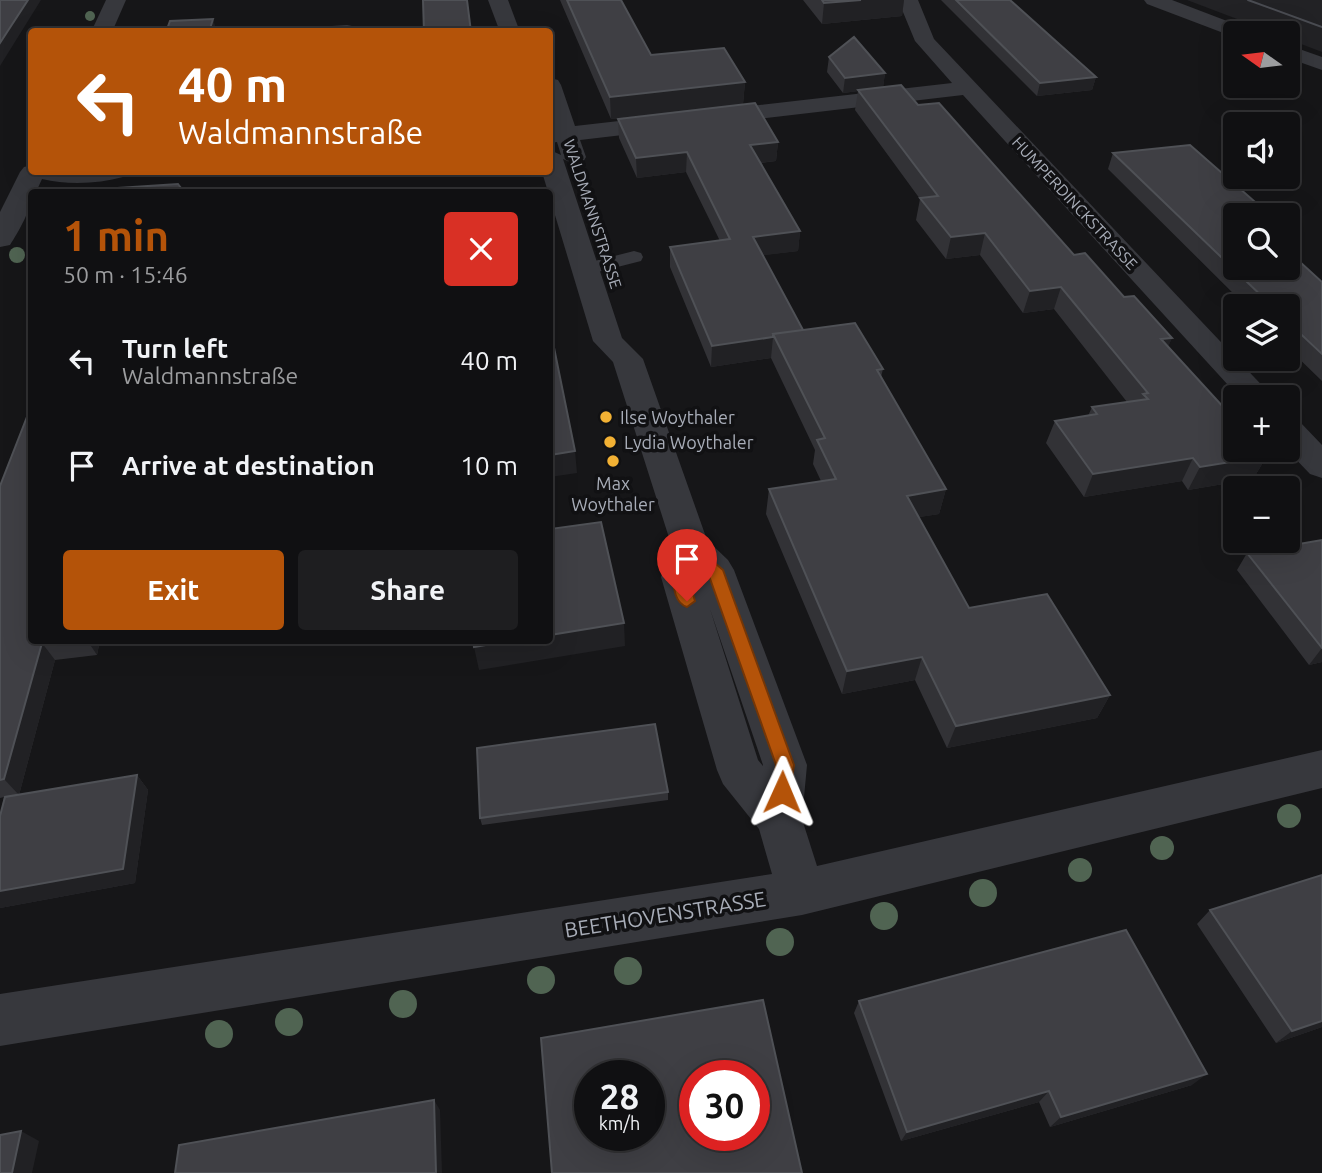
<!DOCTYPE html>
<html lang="en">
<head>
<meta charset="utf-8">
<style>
	:root { --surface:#101012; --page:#1e1e20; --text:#f1f3f6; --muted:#9c9d9f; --line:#303032; --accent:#b45309 }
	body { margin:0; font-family:Ubuntu,sans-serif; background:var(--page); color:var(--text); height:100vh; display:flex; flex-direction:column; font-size:26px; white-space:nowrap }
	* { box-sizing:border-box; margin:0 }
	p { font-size:23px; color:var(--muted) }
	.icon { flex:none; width:38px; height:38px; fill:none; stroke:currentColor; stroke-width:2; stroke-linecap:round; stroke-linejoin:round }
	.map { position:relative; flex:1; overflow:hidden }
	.side { position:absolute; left:28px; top:189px; width:525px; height:455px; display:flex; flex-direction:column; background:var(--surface); border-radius:7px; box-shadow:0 7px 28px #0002,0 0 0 2px var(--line) }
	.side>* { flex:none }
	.hud { position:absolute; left:28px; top:28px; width:525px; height:147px; border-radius:7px; box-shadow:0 7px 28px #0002,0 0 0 2px var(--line); background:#b45309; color:#fff; overflow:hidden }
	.needle { width:46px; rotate:284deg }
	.tools { position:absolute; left:1223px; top:21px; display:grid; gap:14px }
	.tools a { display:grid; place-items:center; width:77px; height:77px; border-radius:7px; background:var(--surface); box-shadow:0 7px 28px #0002,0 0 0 2px var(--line); font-size:35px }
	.speed { position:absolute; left:574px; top:1060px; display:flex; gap:14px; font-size:35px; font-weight:700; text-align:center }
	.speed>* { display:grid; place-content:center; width:91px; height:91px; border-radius:50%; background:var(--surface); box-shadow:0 7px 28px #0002,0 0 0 2px var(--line); line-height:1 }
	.speed small { font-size:18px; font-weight:400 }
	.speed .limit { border:10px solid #d22; background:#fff; color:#111 }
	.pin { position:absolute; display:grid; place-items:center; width:60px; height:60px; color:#fff; margin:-72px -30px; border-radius:50% 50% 50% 0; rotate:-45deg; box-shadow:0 0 7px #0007 }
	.pin .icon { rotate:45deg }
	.me { position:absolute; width:77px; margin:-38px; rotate:1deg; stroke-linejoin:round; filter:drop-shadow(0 0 5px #0008) }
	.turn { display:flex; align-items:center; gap:24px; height:147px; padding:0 35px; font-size:32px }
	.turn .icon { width:91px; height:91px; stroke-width:2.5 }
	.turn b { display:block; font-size:49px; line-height:60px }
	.round { display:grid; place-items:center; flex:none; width:74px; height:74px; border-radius:7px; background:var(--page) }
	.overview { display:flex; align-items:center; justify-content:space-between; height:119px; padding:0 35px }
	h1 { font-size:42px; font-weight:600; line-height:52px; color:var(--accent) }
	.button { display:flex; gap:14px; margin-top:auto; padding:14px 35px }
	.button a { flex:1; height:80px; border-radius:7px; background:var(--accent); color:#fff; font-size:28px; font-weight:600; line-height:80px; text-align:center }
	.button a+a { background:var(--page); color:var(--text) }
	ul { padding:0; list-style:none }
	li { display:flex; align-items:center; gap:21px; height:105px; padding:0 35px }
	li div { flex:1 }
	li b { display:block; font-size:26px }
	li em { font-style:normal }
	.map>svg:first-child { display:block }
	.built { fill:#222225 }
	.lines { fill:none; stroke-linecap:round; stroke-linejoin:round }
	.lane { fill:#37383d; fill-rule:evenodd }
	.street { fill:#37383d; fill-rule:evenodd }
	.tram { stroke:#4a4c52; stroke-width:2 }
	.tree { fill:#506452 }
	.wall { fill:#323236 }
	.shaded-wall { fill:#212124 }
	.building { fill:#3f3f44; stroke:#4f5156; stroke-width:2; fill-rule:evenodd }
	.route { fill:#b45309; stroke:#753606; stroke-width:2 }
	.poi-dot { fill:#f2b134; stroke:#111113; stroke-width:2.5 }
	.labels { text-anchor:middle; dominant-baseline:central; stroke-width:7; stroke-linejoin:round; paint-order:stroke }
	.far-street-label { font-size:16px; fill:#a8adb8; stroke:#111113 }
	.poi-label { font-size:18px; fill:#a8adb8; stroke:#111113; text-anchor:start }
	.near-street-label { font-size:21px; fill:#a8adb8; stroke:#111113 }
</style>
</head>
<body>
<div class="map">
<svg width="1322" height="1173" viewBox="0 0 1322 1173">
	<rect width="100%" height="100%" fill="#161618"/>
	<path class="built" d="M1187,0H1322V52L1288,39V33H1274Z"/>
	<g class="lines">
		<path class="lane" d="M347,25L352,26V32H294L301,28Z
			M634,251L641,253L643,257L641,261L586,275L576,269L579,265Z"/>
		<path class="street" d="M106,0H126L112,32H91Z
			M488,0H508L520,32H500Z
			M898,0H918L934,39L1273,397H1239L963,95L580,140L586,157L583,162L574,164L563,159L622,338L643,359L707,540L728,560L734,570L807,765L802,819L817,866L1322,750V788L802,915L0,1046V994L772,874L759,829L723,784L717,770L661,577L672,547L613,362L593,341L542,172H550V150L561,155L557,142L550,143V129H553L550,119V78L558,80L561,85L575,126L952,83L915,41ZM710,609L763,765V766L758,760Z
			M1144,0H1172L1248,29L1251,33H1236L1234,37L1147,4Z
			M1288,45L1322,57V70L1288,58Z
			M32,165V172H127L123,177C98,184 67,185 42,179L36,192H32C32,209 19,231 10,245L0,247V212L20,172L24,167Z
			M1288,419L1300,422L1322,445V478L1310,474L1287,450Z"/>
		<path class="tram" d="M1248,0L1322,27"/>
	</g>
	<g class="tree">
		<circle cx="90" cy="16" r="5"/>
		<circle cx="17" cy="255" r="8"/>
		<circle cx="1289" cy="816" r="12"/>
		<circle cx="1162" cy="848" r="12"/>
		<circle cx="1080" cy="870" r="12"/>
		<circle cx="983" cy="893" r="14"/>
		<circle cx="884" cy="916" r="14"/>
		<circle cx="780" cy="942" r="14"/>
		<circle cx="628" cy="971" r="14"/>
		<circle cx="541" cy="980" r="14"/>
		<circle cx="403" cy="1004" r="14"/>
		<circle cx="289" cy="1022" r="14"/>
		<circle cx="219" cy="1034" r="14"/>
	</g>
	<path class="wall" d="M560,0H621L651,55L745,82L743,104L611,119Z
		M803,0H904L902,16L822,24Z
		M941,0H1010L1096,77L1092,90L1037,96Z
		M829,57L885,73L883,87L918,105L1074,255L1172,338L1168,346L1267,456L1253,479L1188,490L1182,481L1084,497L1046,443L1055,421L1088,416L1092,407L1127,402L1054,309L1023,313L980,255L946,259L916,220L920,199L855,110L858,91L843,93L827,72Z
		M618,119L778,142L776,161L760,163L800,231L798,251L763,255L803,330L883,369L881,377L946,489L939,514L919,517L969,608L1110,695L1097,718L947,748L915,680L842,694L766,514L769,489L821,481L813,464L815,450L771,358L711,367L670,267V247L720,241L686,172L637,178L619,138Z
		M1113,153L1236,215L1322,282V381L1288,348V306H1246L1108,169Z
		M0,486L32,640H100L97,655L55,660L19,795L137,775L148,790L135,883L0,908V816L4,797L0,798Z
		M1322,540V662L1309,665L1237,570L1247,553Z
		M668,792V800L482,825L480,818Z
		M1322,875V1027L1276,1043L1197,924L1210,910Z
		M859,1001L1192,1085L1050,1127L1039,1102L901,1141L854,1013Z"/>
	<path class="shaded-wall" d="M28,0H41L0,66V43Z
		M861,0H904L902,16L822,24L824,3Z
		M213,19L217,32H209Z
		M885,73L883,88L843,93L845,78Z
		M1096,77L1092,90L1037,96L1040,83Z
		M745,82L743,104L611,119L610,97Z
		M778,142L776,161L749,164L750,145Z
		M687,152L686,172L637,178L636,158Z
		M800,231L798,251L751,257L753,237Z
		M985,233L980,255L946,259L951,237Z
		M1061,287L1054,309L1023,313L1030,291Z
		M773,337L771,358L711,367L712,346Z
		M1172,338L1162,360L1161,339Z
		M575,451L577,473L550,477V455Z
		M1267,456L1253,479L1188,490L1200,467Z
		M1193,458L1182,481L1084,497L1093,474Z
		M946,489L939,514L901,520L907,496Z
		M624,623L625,646L479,670L474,647L514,640H550V635Z
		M87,640H100L97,655Z
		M42,643L55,660L19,795L4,779Z
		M1322,648V662L1309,665Z
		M922,657L915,680L842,694L847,671Z
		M1110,695L1097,718L947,748L956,726Z
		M137,775L148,790L135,883L0,908V891Z
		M1322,1021V1027L1276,1043L1292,1031Z
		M1207,1074L1192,1085L1050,1127L1061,1117Z
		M1049,1091L1039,1102L901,1141L907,1132Z
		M434,1100L440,1110L442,1173H436Z
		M21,1131L39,1141L32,1173H12Z"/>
	<path class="building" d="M0,0H28L0,43Z
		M423,0H467L471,32H424Z
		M567,0H621L651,55L724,48L745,82L610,97Z
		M822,0H861L824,3Z
		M956,0H1010L1096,77L1040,83Z
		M213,19L209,32H166L170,21Z
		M854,37L885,73L845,78L829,57Z
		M901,85L918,105L939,103L1074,255L1085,253L1124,297L1134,296L1172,338L1161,339L1236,421V450H1261L1267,456L1200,467L1193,458L1093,474L1055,421L1097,414L1092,407L1148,399L1143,394L1148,393L1061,287L1030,291L985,233L951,237L920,198L938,196L858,90Z
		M755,103L778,142L750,145L800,231L753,237L803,330L773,334V337L712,346L670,247L730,239L687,152L636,158L618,119Z
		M1190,145L1270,215H1236V268H1288V251L1322,282V354L1288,322V306H1272L1113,153Z
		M178,184L184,192H117L118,188Z
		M855,323L883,369L877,370L946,489L907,496L969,608L1047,594L1110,695L956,726L922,657L847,671L769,489L836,479L817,440L825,438L773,334Z
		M550,328L575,451L550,455Z
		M32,404V640H62L42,643L4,779L0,780V486Z
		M601,522L624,623L550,635V529Z
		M1322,540V648L1247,553Z
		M473,640H514L474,647Z
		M655,724L668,792L480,818L477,748Z
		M137,775L123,869L0,891V816L5,797Z
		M1322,875V1021L1292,1031L1210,910Z
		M1126,930L1207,1074L1061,1117L1049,1091L907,1132L859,1001Z
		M763,1000L802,1173H552L541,1038ZM590,1076H649V1136H590ZM695,1076H754V1136H695Z
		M434,1100L436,1173H175L179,1145Z
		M21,1131L12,1173H0V1135Z"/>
	<path class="route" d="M691,542L723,570L794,765L789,798H775L773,792L776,765L708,573L694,559L688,577L695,601L687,607C665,600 672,548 691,542Z"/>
	<g class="poi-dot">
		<circle cx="606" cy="417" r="7"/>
		<circle cx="610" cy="442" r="7"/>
		<circle cx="613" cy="461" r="7"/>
	</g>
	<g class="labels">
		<g class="far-street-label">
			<text transform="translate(1075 203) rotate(47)">HUMPERDINCKSTRASSE</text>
			<text transform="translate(593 214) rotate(72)">WALDMANNSTRASSE</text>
		</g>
		<g class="poi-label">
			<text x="620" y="417">Ilse Woythaler</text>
			<text x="624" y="442">Lydia Woythaler</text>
			<text x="613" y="483" text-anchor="middle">Max<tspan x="613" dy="21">Woythaler</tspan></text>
		</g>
		<g class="near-street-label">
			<text transform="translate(665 914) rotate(-9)">BEETHOVENSTRASSE</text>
		</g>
	</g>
</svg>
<div class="tools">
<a><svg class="needle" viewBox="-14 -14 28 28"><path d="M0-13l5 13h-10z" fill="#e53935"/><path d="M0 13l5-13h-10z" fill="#9c9d9f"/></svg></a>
<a><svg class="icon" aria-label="sound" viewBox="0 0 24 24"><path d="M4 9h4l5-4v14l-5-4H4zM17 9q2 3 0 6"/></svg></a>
<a><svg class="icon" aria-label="search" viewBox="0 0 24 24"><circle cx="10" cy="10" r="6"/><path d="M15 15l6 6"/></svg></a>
<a><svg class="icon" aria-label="layers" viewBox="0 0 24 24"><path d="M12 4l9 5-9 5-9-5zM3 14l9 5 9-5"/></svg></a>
<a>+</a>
<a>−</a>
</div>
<div class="speed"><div>28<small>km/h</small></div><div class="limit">30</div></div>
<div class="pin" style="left:687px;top:601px;background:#d93025"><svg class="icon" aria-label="arrive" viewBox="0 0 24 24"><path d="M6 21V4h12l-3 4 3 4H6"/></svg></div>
<svg class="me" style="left:782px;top:792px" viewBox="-20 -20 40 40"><path d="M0-17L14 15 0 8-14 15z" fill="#b45309" stroke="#fff" stroke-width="4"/></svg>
<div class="hud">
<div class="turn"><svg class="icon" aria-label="left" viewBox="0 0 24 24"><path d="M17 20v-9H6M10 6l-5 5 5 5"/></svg><div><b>40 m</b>Waldmannstraße</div></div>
</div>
<section class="side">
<div class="overview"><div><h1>1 min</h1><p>50 m · 15:46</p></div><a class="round" style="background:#d93025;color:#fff"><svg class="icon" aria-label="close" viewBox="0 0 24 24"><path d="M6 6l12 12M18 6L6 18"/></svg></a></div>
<ul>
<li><svg class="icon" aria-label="left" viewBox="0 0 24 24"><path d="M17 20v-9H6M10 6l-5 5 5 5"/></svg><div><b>Turn left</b><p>Waldmannstraße</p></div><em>40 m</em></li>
<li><svg class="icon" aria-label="arrive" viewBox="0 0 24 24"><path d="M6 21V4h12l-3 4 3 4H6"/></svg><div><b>Arrive at destination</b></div><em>10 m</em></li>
</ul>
<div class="button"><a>Exit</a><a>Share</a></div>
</section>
</div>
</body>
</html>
